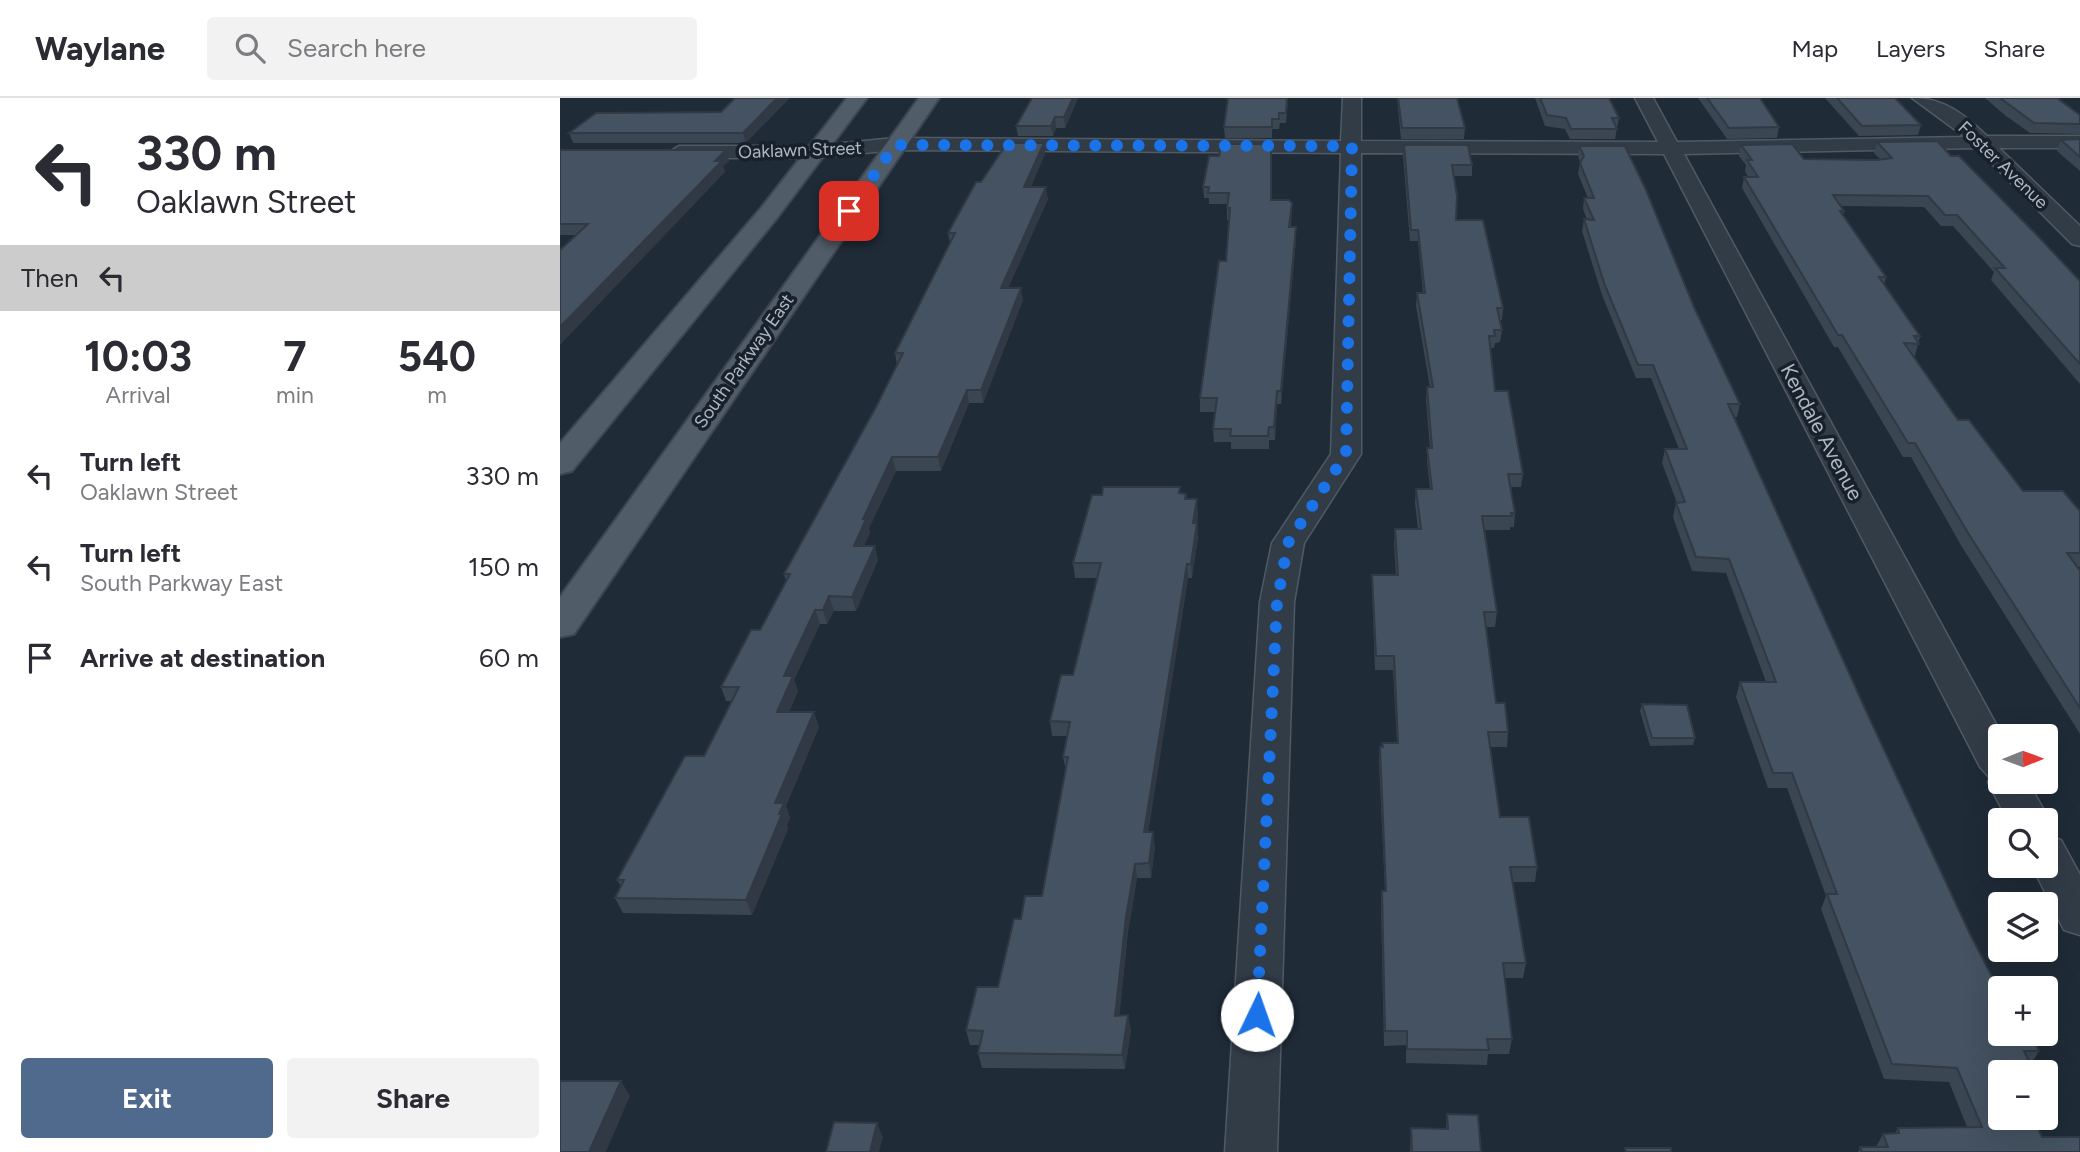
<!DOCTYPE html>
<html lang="en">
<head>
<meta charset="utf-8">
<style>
	:root { --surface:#fff; --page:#f2f2f3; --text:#2b2b33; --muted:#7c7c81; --line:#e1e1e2; --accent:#4f6a8d }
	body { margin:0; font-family:Figtree,sans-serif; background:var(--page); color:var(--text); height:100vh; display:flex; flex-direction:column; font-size:26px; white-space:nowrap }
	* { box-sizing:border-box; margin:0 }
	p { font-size:23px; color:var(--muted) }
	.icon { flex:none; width:38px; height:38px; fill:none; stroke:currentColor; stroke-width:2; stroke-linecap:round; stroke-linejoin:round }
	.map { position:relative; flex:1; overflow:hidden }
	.details { display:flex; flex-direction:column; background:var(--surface); width:560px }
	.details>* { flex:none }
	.guide { background:#fff; color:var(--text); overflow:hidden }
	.needle { width:46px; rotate:89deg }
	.controls { position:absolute; left:1428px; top:626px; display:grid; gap:14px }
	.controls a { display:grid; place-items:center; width:70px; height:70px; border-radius:7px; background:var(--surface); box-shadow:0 7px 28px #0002; font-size:35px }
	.pin { position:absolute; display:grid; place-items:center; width:60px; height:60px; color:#fff; margin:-30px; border-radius:14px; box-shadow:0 4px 10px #0006 }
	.me { position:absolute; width:77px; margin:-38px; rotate:3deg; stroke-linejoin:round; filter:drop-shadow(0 0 5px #0008) }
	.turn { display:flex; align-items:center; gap:24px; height:147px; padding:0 21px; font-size:32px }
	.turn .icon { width:91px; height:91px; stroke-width:2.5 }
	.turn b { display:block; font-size:49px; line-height:60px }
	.then { display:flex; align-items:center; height:66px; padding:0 21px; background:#0003; gap:14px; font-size:26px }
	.eta { display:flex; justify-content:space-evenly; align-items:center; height:119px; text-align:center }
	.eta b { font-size:42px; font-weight:700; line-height:49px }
	.cta { display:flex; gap:14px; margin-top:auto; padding:14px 21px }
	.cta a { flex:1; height:80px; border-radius:7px; background:var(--accent); color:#fff; font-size:28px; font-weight:700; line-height:80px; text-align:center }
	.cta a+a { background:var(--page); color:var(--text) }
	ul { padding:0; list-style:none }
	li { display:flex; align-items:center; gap:21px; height:91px; padding:0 21px }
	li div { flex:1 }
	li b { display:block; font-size:26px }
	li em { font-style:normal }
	header { display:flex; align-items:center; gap:42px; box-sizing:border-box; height:98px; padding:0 35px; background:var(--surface); border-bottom:2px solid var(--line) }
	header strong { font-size:33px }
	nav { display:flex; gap:38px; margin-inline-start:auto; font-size:24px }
	.search { width:490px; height:63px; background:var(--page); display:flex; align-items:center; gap:18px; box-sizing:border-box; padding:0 24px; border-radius:7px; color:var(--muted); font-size:26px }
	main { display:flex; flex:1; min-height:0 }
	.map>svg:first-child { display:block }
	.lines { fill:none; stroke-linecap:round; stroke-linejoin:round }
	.minor-casing { stroke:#505a65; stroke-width:3 }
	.primary-casing { stroke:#3c4551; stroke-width:4 }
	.minor { fill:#323c47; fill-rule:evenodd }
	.primary { fill:#505c67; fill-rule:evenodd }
	.wall { fill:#3a4753 }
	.shaded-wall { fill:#303944 }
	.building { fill:#445261; stroke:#303944; stroke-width:2 }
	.route { stroke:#1a73e8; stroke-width:12; stroke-dasharray:0 21.6 }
	.labels { text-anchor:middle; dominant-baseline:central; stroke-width:7; stroke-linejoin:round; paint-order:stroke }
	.far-street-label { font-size:18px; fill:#acb7c4; stroke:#18212b }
	.street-label { font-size:21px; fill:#acb7c4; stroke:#18212b }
</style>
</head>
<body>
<header>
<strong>Waylane</strong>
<div class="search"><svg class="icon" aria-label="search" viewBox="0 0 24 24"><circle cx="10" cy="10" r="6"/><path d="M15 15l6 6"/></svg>Search here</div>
<nav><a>Map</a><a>Layers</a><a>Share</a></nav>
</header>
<main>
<section class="details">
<div class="guide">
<div class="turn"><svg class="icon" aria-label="left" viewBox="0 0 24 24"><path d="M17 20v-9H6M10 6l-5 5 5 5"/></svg><div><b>330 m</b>Oaklawn Street</div></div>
<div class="then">Then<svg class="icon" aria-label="left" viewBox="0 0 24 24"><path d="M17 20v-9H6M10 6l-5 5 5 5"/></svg></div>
</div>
<div class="eta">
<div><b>10:03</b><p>Arrival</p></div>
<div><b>7</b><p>min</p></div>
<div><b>540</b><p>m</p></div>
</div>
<ul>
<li><svg class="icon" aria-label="left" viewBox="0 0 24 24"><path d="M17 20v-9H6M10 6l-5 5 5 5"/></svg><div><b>Turn left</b><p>Oaklawn Street</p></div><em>330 m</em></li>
<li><svg class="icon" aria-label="left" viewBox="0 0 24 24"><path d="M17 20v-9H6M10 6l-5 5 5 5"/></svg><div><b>Turn left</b><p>South Parkway East</p></div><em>150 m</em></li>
<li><svg class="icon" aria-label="arrive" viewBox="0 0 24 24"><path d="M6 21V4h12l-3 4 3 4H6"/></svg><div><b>Arrive at destination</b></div><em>60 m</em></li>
</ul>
<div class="cta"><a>Exit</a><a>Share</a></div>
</section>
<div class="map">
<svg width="1520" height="1054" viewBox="0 0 1520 1054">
	<rect width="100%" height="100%" fill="#1f2b37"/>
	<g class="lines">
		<defs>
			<path id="minor" d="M783,0H801V43L1098,44L1075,0H1093L1117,44L1405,39L1352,0C1384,0 1404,16 1427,38H1520V50H1439L1520,128V148L1512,146L1416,50L1124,56L1443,639H1440V684H1468L1490,723L1486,730V723H1448L1428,684L1430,680L1420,669L1104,56L801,55V356L744,445L734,504L717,1054H665L700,504L712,445L771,356L781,55L335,52L253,60H119L109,54L119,48H253L335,40L781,43Z
				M1486,738L1501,742L1520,777V837L1504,832L1472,768H1486Z"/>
			<path id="primary" d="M287,0H307L217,120L12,373L0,376V345L201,110Z
				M359,0H379L14,536L0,539V499Z"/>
		</defs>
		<use href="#minor" class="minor-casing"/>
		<use href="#primary" class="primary-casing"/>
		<use href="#minor" class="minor"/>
		<use href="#primary" class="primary"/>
	</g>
	<path class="wall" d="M175,0L186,45H13L9,35L161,14Z
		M472,0H518L505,30H496L493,38H458L456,28Z
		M728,0L726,25H720L719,31H712V40H665L664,29Z
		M837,0H897L905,30L904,41H841Z
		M975,0H1049L1059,20L1055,41H1010L1005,31L985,28Z
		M1138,0H1200L1219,29L1217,40L1167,41Z
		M1265,0H1335L1361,27L1358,37L1299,38Z
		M1425,0H1497L1520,17V36L1470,35L1446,18Z
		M1520,41V73L1497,53L1501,42Z
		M1317,44L1520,183V286L1431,182L1434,174L1393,128H1381L1364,109L1281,108L1284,113L1283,117L1326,179L1324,186L1360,238L1355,258H1353L1398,322L1463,393L1520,413V469H1517L1520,473V636L1402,449L1351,359H1343L1278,249H1274L1182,90L1184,79H1188L1185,73L1186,67L1179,58L1181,47L1244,61H1320L1314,55Z
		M844,47L912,67V78H893L896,122L943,210L942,222H940L942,232L940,244L935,245L934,250H930L935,293L963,376L961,389H951L955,415L954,429H950V432H925L937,514L935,529H926L936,605L948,634L947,649H930L940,719L977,769L975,784H953L966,865L963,880H945L952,941L949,956H928L927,967L846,965V947L824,948L821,808L822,793H825L819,664L820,649L837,645L833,572H815L812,491V477H836L834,445L835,431H858L855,405L856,391H870L867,363V350H870L866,302L867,289H870L856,208L857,195H863L858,143H850L843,58Z
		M1019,48L1134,209L1180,306L1177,319H1174L1440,936L1479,953L1471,966L1472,969L1468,975H1440L1482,1039L1520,1054H1298L1300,1049H1316L1323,1036L1335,1035L1338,1030L1407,1029L1389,984L1324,981L1261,811L1266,798L1227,690H1208L1176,599L1180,584H1206L1166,475L1132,473L1113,419L1116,405H1117L1102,365L1105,351H1119L1091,280H1076L1042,197L1022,133L1024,121L1027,122L1023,111L1024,100H1028L1018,76L1020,64L1018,58Z
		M0,52L169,63L163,68L165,74L16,137H0Z
		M485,56L470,89L488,101L448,190L463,202L423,305H409L381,373H336L309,430L310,435L304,448L318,462L296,513H274L267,526H260L234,582L238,593L229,614L259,629L226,708L230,720L227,727L228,731L192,817L63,815L55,800L61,788L57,782L144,658L172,603H166L161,589L200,532L226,483L224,476L316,309L337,267L335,255L390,145L388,135L421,84Z
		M649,58L712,102L732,105L731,129L736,141L721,306H717L715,342H709V351H671V344H654L653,331L655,314H640V300L666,163L669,122H667V106H649V100H644L643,89Z
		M621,396H626L627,401L638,415L637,425L638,439L632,480H628L588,734L595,749L591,780H577L568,834L559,917L571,932L565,971L422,970L418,955L420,947H410L406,932L438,889L461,821L482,798L506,672L503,659L507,638H492L490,623L513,577L537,480H515L513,465Z
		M1082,606L1135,640L1133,647L1090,648L1080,613Z
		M887,1016L921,1054H850L851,1030H886Z"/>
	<path class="shaded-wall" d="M217,0H230L186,45L183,35Z
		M513,0H518L505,30L504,19Z
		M495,19L496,30L493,38L491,28Z
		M484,45L485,56L466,101L464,89Z
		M166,52L169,63L163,68L165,74L0,247V229Z
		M486,89L488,101L443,202L441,190Z
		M736,129V141L721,306V293Z
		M461,190L463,202L423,305L421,292Z
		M407,292L409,305L381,373L378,359Z
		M717,293V306L715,342L714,329Z
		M332,359L336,373L309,430L310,435L298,462L294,448L303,421Z
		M637,401L638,415L634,439L633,425Z
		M637,425L638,439L632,480L631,466Z
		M315,448L318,462L296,513L292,499Z
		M627,466L628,480L586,749L584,734Z
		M269,498L274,513L267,526L263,512Z
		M255,512L260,526L234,582L238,593L223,629L217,614L224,578Z
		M254,614L259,629L226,708L230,720L227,727L228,731L192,817L186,802L215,705Z
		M593,734L595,749L591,780L589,765Z
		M575,766L577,780L568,834L558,932L555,918L566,819Z
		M568,917L571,932L565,971L562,957Z
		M61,983L70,998L46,1054H29Z
		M317,1025L323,1039L319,1054H310Z"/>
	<path class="building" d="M175,0H217L183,35H9L36,15L161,14Z
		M472,0H513L504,19H495L491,28H456Z
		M668,0H727L726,15H719V21H712V29H664Z
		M838,0H897L905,30H842Z
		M980,0H1049L1059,20H1052L1057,31H1011L1006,20L987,17Z
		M1147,0H1200L1219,29L1169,30Z
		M1277,0H1335L1361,27L1302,28Z
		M1440,0H1497L1520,17V26L1474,25Z
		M1520,41V59L1501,42Z
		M1377,43L1391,58H1399L1476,136L1520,183V266L1435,170H1445L1397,117H1385L1368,98L1273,97L1284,113H1280L1326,179H1319L1360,238H1354L1359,246L1344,245L1398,322H1409L1463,393H1503L1520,413V455H1507L1520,473V610L1408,435L1355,345H1348L1282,237H1278L1184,79H1198L1187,62H1192L1181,47L1232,46L1244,61L1317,62L1332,60L1317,44Z
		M447,45H484L464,89H486L441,190H461L421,292H407L378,359H332L303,421H306L294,448H315L292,499L269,498L263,512H255L224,578H233L217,614H254L215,705H224L219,716H222L186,802L55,800L64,782H57L125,658H144L179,589H161L191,532H200L230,476H224L316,309L343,255H335L395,135H388L416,84H421Z
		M661,46H711V102H729L732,105L729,129H736L721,293H717L714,329H709L708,338H670L671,331H653L657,300H640L659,163H666L670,110H667L669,95H648L649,89H643L649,58H659Z
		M844,47H908L912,67H892L897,98L896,122H923L943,210H937L942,232H934L935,238H929L935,293H948L963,376H948L955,415H951L952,418H922L937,514H924L936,605H945L948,634H928L940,719H969L977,769H950L966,865H943L952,941H927L929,952L847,951V933H825L822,793H826L820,649H823L822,645H838L834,558H816L812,477H838L835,431H861L856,391H872L867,350H872L867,289H873L857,195H865L858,132H851Z
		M1019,48H1065L1086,92L1134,209L1180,306H1168L1307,615L1410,836L1440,894V936H1471L1479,953H1464L1472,969H1449L1452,975H1440V1020H1473L1482,1039H1520V1054H1302L1300,1049H1328L1323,1036L1339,1035L1338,1030L1422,1029L1397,970L1332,966L1267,796H1277L1232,675H1213L1180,584H1216L1169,461L1136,459L1116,405L1125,404L1105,351H1127L1093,267H1078L1044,185L1024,121L1034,122L1024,100H1034L1020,65L1024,58Z
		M0,52H166L155,63H162L0,229V152L28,126H0Z
		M543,389H620L619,395L626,396L625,401H637L633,425H637L631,466H627L584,734H593L589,765L575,766L566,819L555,918L568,917L562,957L418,955L423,933L406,932L417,889H438L454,821H461L465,798H482L508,659H503L510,624L490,623L501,577H513L541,465H513L532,397H542Z
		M1082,606L1127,607L1135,640H1092Z
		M0,983H61L29,1054H0Z
		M887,1016L918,1017L921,1054H852L851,1030L888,1031Z
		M274,1024L317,1025L310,1054H266Z
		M1065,1050H1111V1054H1066Z"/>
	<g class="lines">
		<path class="route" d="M289,113L335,47L792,48L786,356L728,445L717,504L697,917"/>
	</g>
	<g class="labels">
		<g class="far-street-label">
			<text transform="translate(240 52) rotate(-2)">Oaklawn Street</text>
			<text transform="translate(1443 67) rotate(44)">Foster Avenue</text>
			<text transform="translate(184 263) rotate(-55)">South Parkway East</text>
		</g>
		<g class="street-label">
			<text transform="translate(1262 334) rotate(62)">Kendale Avenue</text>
		</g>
	</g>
</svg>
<div class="controls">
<a><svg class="needle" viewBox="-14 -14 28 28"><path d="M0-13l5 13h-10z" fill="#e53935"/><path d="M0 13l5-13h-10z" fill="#7c7c81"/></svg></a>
<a><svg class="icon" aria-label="search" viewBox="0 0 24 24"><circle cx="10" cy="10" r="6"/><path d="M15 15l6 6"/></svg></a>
<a><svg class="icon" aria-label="layers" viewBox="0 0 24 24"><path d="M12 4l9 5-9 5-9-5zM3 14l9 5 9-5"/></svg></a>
<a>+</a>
<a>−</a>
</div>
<div class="pin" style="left:289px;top:113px;background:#d93025"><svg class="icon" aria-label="arrive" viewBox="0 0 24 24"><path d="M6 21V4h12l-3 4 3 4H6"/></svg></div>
<svg class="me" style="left:697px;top:917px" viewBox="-20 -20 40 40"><circle r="19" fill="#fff"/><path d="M0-13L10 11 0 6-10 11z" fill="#1a73e8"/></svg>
</div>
</main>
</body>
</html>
